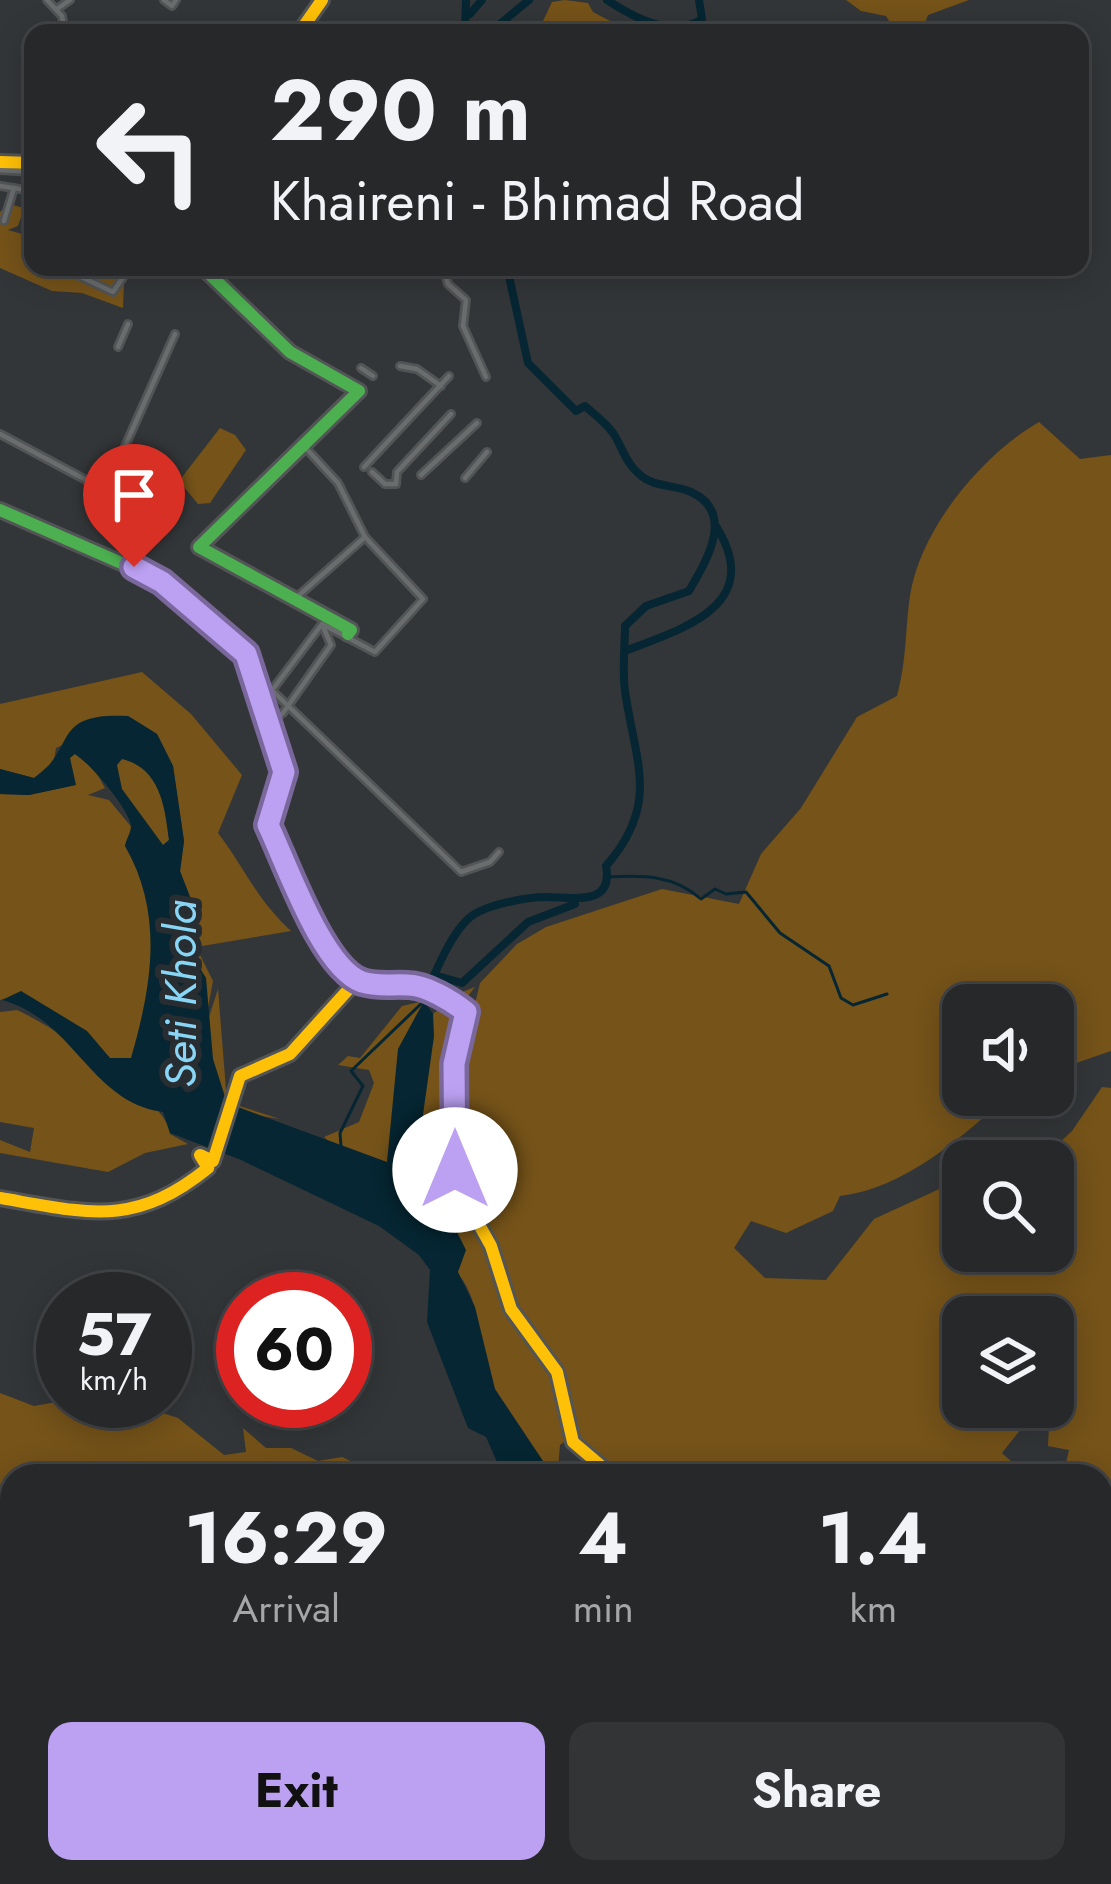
<!DOCTYPE html>
<html lang="en">
<head>
<meta charset="utf-8">
<style>
	:root { --surface:#26282a; --page:#323436; --text:#f1f3f6; --muted:#a4a6a8; --line:#424447; --accent:#bca0f2 }
	body { margin:0; font-family:Jost,sans-serif; background:var(--page); color:var(--text); height:100vh; display:flex; flex-direction:column; font-size:45px; white-space:nowrap }
	* { box-sizing:border-box; margin:0 }
	p { font-size:39px; color:var(--muted) }
	.icon { flex:none; width:66px; height:66px; fill:none; stroke:currentColor; stroke-width:2; stroke-linecap:round; stroke-linejoin:round }
	.map { position:relative; flex:1; overflow:hidden }
	.sheet { position:absolute; left:0px; top:1464px; width:1113px; height:420px; display:flex; flex-direction:column; background:var(--surface); border-radius:36px 36px 0 0; box-shadow:0 6px 30px #0003,0 0 0 3px var(--line) }
	.sheet>* { flex:none }
	.hud { position:absolute; left:24px; top:24px; width:1065px; height:252px; border-radius:24px; box-shadow:0 6px 30px #0003,0 0 0 3px var(--line); background:#26282a; color:var(--text); overflow:hidden }
	.buttons { position:absolute; left:942px; top:984px; display:grid; gap:24px }
	.buttons a { display:grid; place-items:center; width:132px; height:132px; border-radius:24px; background:var(--surface); box-shadow:0 6px 30px #0003,0 0 0 3px var(--line); font-size:60px }
	.speed { position:absolute; left:36px; top:1272px; display:flex; gap:24px; font-size:60px; font-weight:700; text-align:center }
	.speed>* { display:grid; place-content:center; width:156px; height:156px; border-radius:50%; background:var(--surface); box-shadow:0 6px 30px #0003,0 0 0 3px var(--line); line-height:1 }
	.speed small { font-size:30px; font-weight:400 }
	.speed .limit { border:18px solid #d22; background:#fff; color:#111 }
	.pin { position:absolute; display:grid; place-items:center; width:102px; height:102px; color:#fff; margin:-123px -51px; border-radius:50% 50% 50% 0; rotate:-45deg; box-shadow:0 0 12px #0007 }
	.pin .icon { rotate:45deg }
	.me { position:absolute; width:132px; margin:-66px; rotate:0deg; stroke-linejoin:round; filter:drop-shadow(0 0 9px #0008) }
	.turn { display:flex; align-items:center; gap:42px; height:252px; padding:0 48px; font-size:54px }
	.turn .icon { width:156px; height:156px; stroke-width:2.5 }
	.turn b { display:block; font-size:84px; line-height:102px }
	.eta { display:flex; justify-content:space-evenly; align-items:center; height:204px; text-align:center }
	.eta b { font-size:72px; font-weight:700; line-height:84px }
	.button { display:flex; gap:24px; margin-top:auto; padding:24px 48px }
	.button a { flex:1; height:138px; border-radius:24px; background:var(--accent); color:#111; font-size:48px; font-weight:700; line-height:138px; text-align:center }
	.button a+a { background:var(--page); color:var(--text) }
	.map>svg:first-child { display:block }
	.green { fill:#755319; fill-rule:evenodd }
	.water { fill:#052632; fill-rule:evenodd }
	.lines { fill:none; stroke-linecap:round; stroke-linejoin:round }
	.stream { stroke:#052632; stroke-width:3 }
	.river { stroke:#052632; stroke-width:8 }
	.street-casing { stroke:#525456; stroke-width:10 }
	.fast-casing { stroke:#525456; stroke-width:18 }
	.slow-casing { stroke:#525456; stroke-width:18 }
	.street { stroke:#6a6d6e; stroke-width:4.5 }
	.fast { stroke:#4caf50; stroke-width:12 }
	.slow { stroke:#ffc107; stroke-width:12 }
	.route-casing { stroke:#7a689d; stroke-width:30 }
	.route { stroke:#bca0f2; stroke-width:21 }
	.labels { text-anchor:middle; dominant-baseline:central; stroke-width:12; stroke-linejoin:round; paint-order:stroke }
	.water-label { font-size:45px; font-style:italic; fill:#88d5f5; stroke:#272d30 }
</style>
</head>
<body>
<div class="map">
<svg width="1111" height="1884" viewBox="0 0 1111 1884">
	<rect width="100%" height="100%" fill="#333638"/>
	<path class="green" d="M565,0L588,3L593,12L633,33L611,27L546,33L543,21L552,2Z
		M846,0H969L928,15L921,33H897L886,16L861,11Z
		M9,204L24,208L18,226L8,230L33,237V267H139L124,283L123,308L82,293L52,291L0,268V212Z
		M1039,422L1080,459L1111,455V1051L1053,1071V1005H963V1095H1009C961,1138 905,1188 840,1196L833,1211L786,1233L751,1221L734,1248L765,1278L826,1280L874,1219L946,1186L963,1185V1251H1053V1161H1040L1072,1131L1102,1087L1111,1088V1854L1101,1842V1476H1063L1069,1450L1048,1446L1049,1427L1021,1429L1002,1453L1013,1463L991,1476H599L603,1466L573,1436L560,1445L558,1468L567,1476H552C530,1447 503,1413 491,1379C476,1341 483,1292 449,1265L418,1123L433,1014L457,994L475,987L459,1008V1022L470,1025L480,983L517,944L546,927L662,889L739,904L761,854L801,808L857,717L897,696C907,659 905,631 910,596C920,529 982,455 1039,422ZM963,1317H1053V1407H963Z
		M220,428L235,435L246,450L210,503L198,504L179,481Z
		M142,672L191,714L242,775L218,833C246,870 255,897 291,931L196,947L213,981L207,1013L189,924L192,902L180,872L184,841L173,766L157,734L128,716L56,748L54,761L34,778L0,769V704Z
		M145,746L165,808L169,840L163,846L98,759Z
		M75,754L95,770L105,788L88,795L109,800L148,847L156,944L138,1084L68,1025L16,996L0,1000V794L29,795L75,785L69,758Z
		M218,989L227,1102L280,1119L232,1111L190,1076Z
		M424,1001L395,1168L332,1144L324,1137L359,1122L374,1083L369,1070L338,1065L348,1056L360,1058L402,1006Z
		M17,1010C50,1025 168,1098 170,1134L188,1144L145,1153L108,1172L0,1153V1140L30,1152L34,1128L0,1122V1012Z
		M0,1393L34,1406L62,1401L99,1413L138,1405L178,1418L224,1455L246,1452L243,1428L266,1448H291L318,1461L342,1457L374,1472L12,1476V1690L0,1694Z
		M170,1872H753L755,1884H151Z
		M818,1872H864L872,1884H813Z
		M925,1872H1058L1061,1884H921Z"/>
	<path class="water" d="M128,716L157,734L173,766L184,841L180,871L192,902L189,924L195,960L206,978L213,1059L227,1103L387,1162L398,1049L424,1001L433,1014L434,1036L421,1129L439,1163L443,1204L466,1250L458,1272L475,1307L495,1389L553,1476H503L486,1437L468,1428L427,1322L430,1270L419,1255L379,1226L239,1159L170,1133L163,1112C90,1102 75,1020 2,1000L21,991L87,1031L110,1058H131C152,985 164,914 125,846C126,839 131,833 131,826C130,810 89,762 75,754L70,758L76,785L29,795L0,794V769L34,778C78,749 49,712 128,716ZM122,759C160,768 165,807 169,840L163,845L122,789L117,765Z
		M1101,1829L1111,1844V1884H1051L1048,1872H1101Z"/>
	<g class="lines">
		<path class="stream" d="M608,877C643,875 674,875 701,899L715,889L726,894L746,892L780,933L829,966L841,998L853,1005L887,994
			M341,1146L340,1133L363,1086L351,1071L424,1001
			M580,1884H582"/>
		<path class="river" d="M607,0C633,17 671,39 702,19L699,0
			M470,14L482,0
			M465,33L466,0
			M489,33L529,0
			M625,651C685,628 765,605 716,526
			M434,975L462,983L528,922L575,904
			M426,994C435,973 450,936 467,920C481,905 527,897 547,897C572,897 614,907 606,866C661,803 635,762 625,691C622,670 625,647 625,626L646,606L689,591C705,563 737,513 691,492C673,484 653,488 638,473C625,462 622,446 613,433C606,423 594,414 585,406L576,411L528,363L507,267"/>
		<defs>
			<path id="street" d="M47,0L62,16L65,33
				M164,0L172,6L176,0
				M57,9L70,0
				M0,170L33,172
				M0,186L33,191
				M4,221L14,188
				M443,267L448,284L466,300L463,326L486,377
				M77,275L113,292L130,267
				M118,347L128,324
				M400,366L417,369L441,386
				M361,368L373,376
				M0,434L157,518
				M364,467L449,376
				M372,472L385,484H396L397,472L451,414
				M421,475L477,423
				M465,478L487,452
				M105,491L175,334
				M297,597L365,537
				M256,675L461,872L490,862L499,852
				M273,689L322,624L375,652L423,599L365,537L338,483L303,445
				M269,723L283,713L331,645L322,624"/>
			<path id="fast" d="M202,267L290,352L359,391L199,547L351,630L348,634
				M0,510L158,579L241,648L284,772L268,825C288,871 317,972 371,985C408,993 436,988 467,1014L455,1081
				M1101,1566L1111,1568"/>
			<path id="slow" d="M299,33L322,0
				M0,162L33,163
				M455,1081L458,1187L491,1246L511,1309L557,1372L573,1442L613,1476
				M0,1198C88,1213 134,1228 208,1168L200,1155L213,1161L240,1076L290,1054L357,980"/>
		</defs>
		<use href="#street" class="street-casing"/>
		<use href="#fast" class="fast-casing"/>
		<use href="#slow" class="slow-casing"/>
		<use href="#street" class="street"/>
		<use href="#fast" class="fast"/>
		<use href="#slow" class="slow"/>
	</g>
	<g class="lines">
		<defs>
			<path id="route" d="M134,567L162,582L246,654L284,772L268,825C286,862 322,968 362,982C378,987 391,984 408,985C426,985 452,1001 466,1012L454,1064L455,1170"/>
		</defs>
		<use href="#route" class="route-casing"/>
		<use href="#route" class="route"/>
	</g>
	<g class="labels">
		<g class="water-label">
			<text transform="translate(180 994) rotate(-90)">Seti Khola</text>
		</g>
	</g>
</svg>
<div class="buttons">
<a><svg class="icon" aria-label="sound" viewBox="0 0 24 24"><path d="M4 9h4l5-4v14l-5-4H4zM17 9q2 3 0 6"/></svg></a>
<a><svg class="icon" aria-label="search" viewBox="0 0 24 24"><circle cx="10" cy="10" r="6"/><path d="M15 15l6 6"/></svg></a>
<a><svg class="icon" aria-label="layers" viewBox="0 0 24 24"><path d="M12 4l9 5-9 5-9-5zM3 14l9 5 9-5"/></svg></a>
</div>
<div class="speed"><div>57<small>km/h</small></div><div class="limit">60</div></div>
<div class="pin" style="left:134px;top:567px;background:#d93025"><svg class="icon" aria-label="arrive" viewBox="0 0 24 24"><path d="M6 21V4h12l-3 4 3 4H6"/></svg></div>
<svg class="me" style="left:455px;top:1170px" viewBox="-20 -20 40 40"><circle r="19" fill="#fff"/><path d="M0-13L10 11 0 6-10 11z" fill="#bca0f2"/></svg>
<div class="hud">
<div class="turn"><svg class="icon" aria-label="left" viewBox="0 0 24 24"><path d="M17 20v-9H6M10 6l-5 5 5 5"/></svg><div><b>290 m</b>Khaireni - Bhimad Road</div></div>
</div>
<section class="sheet">
<div class="eta">
<div><b>16:29</b><p>Arrival</p></div>
<div><b>4</b><p>min</p></div>
<div><b>1.4</b><p>km</p></div>
</div>
<div class="button"><a>Exit</a><a>Share</a></div>
</section>
</div>
</body>
</html>
